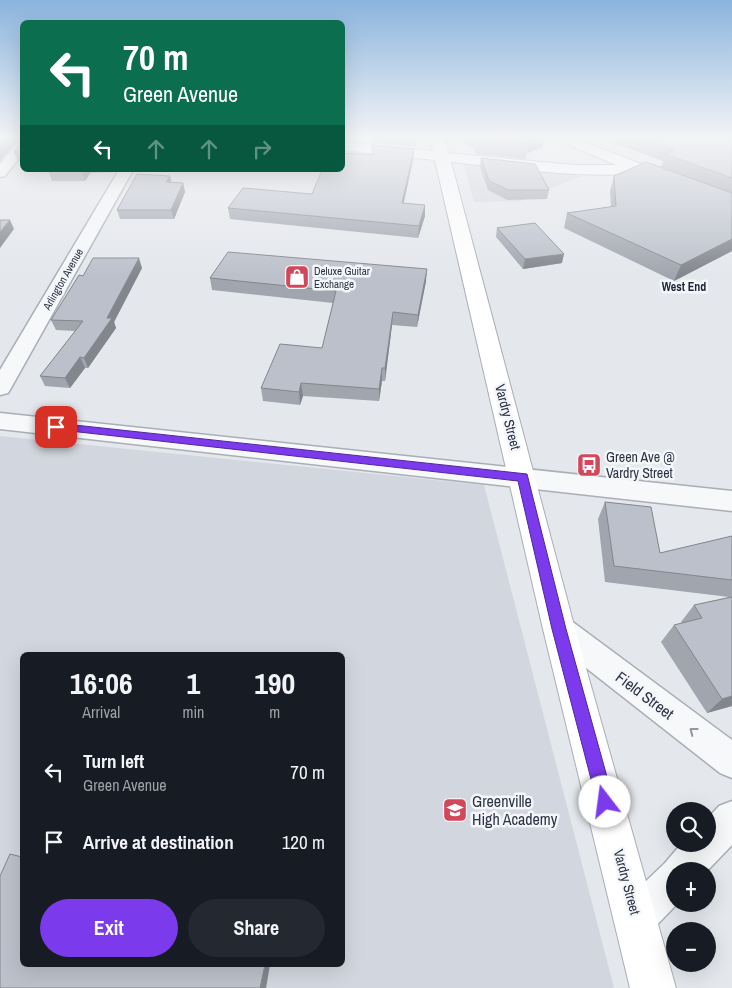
<!DOCTYPE html>
<html lang="en">
<head>
<meta charset="utf-8">
<style>
	:root { --surface:#171b24; --page:#242831; --text:#f1f3f6; --muted:#9ea1a6; --accent:#7c3aed }
	body { margin:0; font-family:"Archivo Narrow",sans-serif; background:var(--page); color:var(--text); height:100vh; display:flex; flex-direction:column; font-size:19px; white-space:nowrap }
	* { box-sizing:border-box; margin:0 }
	p { font-size:16px; color:var(--muted) }
	.icon { flex:none; width:28px; height:28px; fill:none; stroke:currentColor; stroke-width:2; stroke-linecap:round; stroke-linejoin:round }
	.map { position:relative; flex:1; overflow:hidden }
	.details { position:absolute; left:20px; top:652px; width:325px; height:315px; display:flex; flex-direction:column; background:var(--surface); border-radius:8px; box-shadow:0 5px 20px #0002 }
	.details>* { flex:none }
	.top-card { position:absolute; left:20px; top:20px; width:325px; height:152px; border-radius:8px; box-shadow:0 5px 20px #0002; background:#0b6e4f; color:#fff; overflow:hidden }
	.fabs { position:absolute; left:666px; top:802px; display:grid; gap:10px }
	.fabs a { display:grid; place-items:center; width:50px; height:50px; border-radius:50%; background:var(--surface); box-shadow:0 5px 20px #0002; font-size:25px }
	.pin { position:absolute; display:grid; place-items:center; width:42px; height:42px; color:#fff; margin:-21px; border-radius:10px; box-shadow:0 2px 8px #0006 }
	.me { position:absolute; width:55px; margin:-28px; rotate:345deg; stroke-linejoin:round; filter:drop-shadow(0 0 4px #0008) }
	.turn { display:flex; align-items:center; gap:18px; height:105px; padding:0 20px; font-size:22px }
	.turn .icon { width:65px; height:65px; stroke-width:2.5 }
	.turn b { display:block; font-size:35px; line-height:42px }
	.lanes { display:flex; align-items:center; height:48px; padding:0 20px; background:#0003; justify-content:center; gap:25px; direction:ltr }
	.lanes .off { opacity:.35 }
	.eta { display:flex; justify-content:space-evenly; align-items:center; height:85px; text-align:center }
	.eta b { font-size:30px; font-weight:700; line-height:35px }
	.primary-button { display:flex; gap:10px; margin-top:auto; padding:10px 20px }
	.primary-button a { flex:1; height:58px; border-radius:30px; background:var(--accent); color:#fff; font-size:20px; font-weight:700; line-height:58px; text-align:center }
	.primary-button a+a { background:var(--page); color:var(--text) }
	ul { padding:0; list-style:none }
	li { display:flex; align-items:center; gap:15px; height:70px; padding:0 20px }
	li div { flex:1 }
	li b { display:block; font-size:19px }
	li em { font-style:normal }
	.map>svg:first-child { display:block }
	.built { fill:#d2d6de; fill-rule:evenodd }
	.lines { fill:none; stroke-linecap:round; stroke-linejoin:round }
	.street-casing { stroke:#a9aeb7; stroke-width:3 }
	.secondary-casing { stroke:#a9aeb7; stroke-width:2 }
	.street { fill:#f7f8fa; fill-rule:evenodd }
	.secondary { fill:#fff; fill-rule:evenodd }
	.wall { fill:#a1a5ae }
	.shaded-wall { fill:#83868d }
	.building { fill:#bbc0ca; stroke:#83868d }
	.oneway { stroke:#9196a0 }
	.route { fill:#7c3aed; stroke:#51269a }
	.labels { text-anchor:middle; dominant-baseline:central; stroke-width:5; stroke-linejoin:round; paint-order:stroke }
	.far-poi-label { font-size:11px; fill:#2b3445; stroke:#f4f6f9; text-anchor:start }
	.far-street-label { font-size:11px; fill:#2b3445; stroke:#f4f6f9 }
	.far-neighbourhood-label { font-size:12px; font-weight:bold; fill:#1d2536; stroke:#f4f6f9 }
	.street-label { font-size:14px; fill:#2b3445; stroke:#f4f6f9 }
	.poi-label { font-size:14px; fill:#2b3445; stroke:#f4f6f9; text-anchor:start }
	.near-street-label { font-size:16px; fill:#2b3445; stroke:#f4f6f9 }
	.near-poi-label { font-size:16px; fill:#2b3445; stroke:#f4f6f9; text-anchor:start }
</style>
</head>
<body>
<div class="map">
<svg width="732" height="988" viewBox="0 0 732 988">
	<rect width="100%" height="100%" fill="#e4e7ec"/>
	<path class="built" d="M463,163L582,176L520,201L474,202Z
		M0,436L484,485L614,988H0ZM22,655H342V965H22Z"/>
	<g class="lines">
		<defs>
			<path id="street" d="M22,142V154L5,176L0,177V164L17,143Z
				M119,170H133L11,388L8,393L0,395V370Z
				M0,413L732,491V511L0,429Z
				M559,616L570,620L732,740V778L720,773L548,638L544,629L548,620Z
				M732,801V845L707,871H675V904H677L650,932L636,938L622,932L616,918L622,904L665,863L681,844H708V818L719,806Z"/>
			<path id="secondary" d="M430,137H444L448,153L574,165H616L551,137H571L641,164L643,167C631,186 478,164 451,162L575,629L676,988H630L543,629L435,160L342,150V142L433,151Z"/>
		</defs>
		<use href="#street" class="street-casing"/>
		<use href="#secondary" class="secondary-casing"/>
		<use href="#street" class="street"/>
		<use href="#secondary" class="secondary"/>
	</g>
	<path class="wall" d="M0,137H22V162H18L14,152L20,143V141L16,142Z
		M370,137H418L416,147L371,143Z
		M450,137H544L542,148L527,153L526,159L476,154L474,148Z
		M598,137H732V251L674,281L564,228L567,213L611,207L610,191L614,176L661,167L663,161Z
		M372,145L414,149L413,160L404,203L425,216L418,238L230,219L228,208L312,194L372,155Z
		M481,158L549,190L547,199L507,200L488,190L480,167Z
		M26,170H117L115,172L90,173L85,181H52L49,172H27Z
		M133,170H171L170,172H134Z
		M172,182L183,183L185,192L174,219H120L117,210Z
		M497,228L562,263L523,269L496,237Z
		M142,268L114,322L116,328L88,368H85L70,388L45,386L40,376L75,331L56,330L51,320L83,276Z
		M210,278L426,281L417,327L392,325L385,381H382L379,401L303,396L300,405L263,401L261,388L322,348L333,303L212,290Z
		M605,502L660,553L732,536V706L707,713L661,642L674,625L682,623L681,622L694,605L729,597L605,582L598,519Z"/>
	<path class="shaded-wall" d="M7,137H21L22,140L16,142L0,161V145Z
		M530,137H544L542,148L527,153L529,143L527,139Z
		M414,149L413,160L401,214L402,203Z
		M82,170H89L90,173L85,181Z
		M170,176L172,185L166,182Z
		M183,183L185,192L174,219L171,210Z
		M425,205V216L418,238L419,226Z
		M10,220L14,229L0,248V232Z
		M732,239V251L674,281L681,265Z
		M564,254L562,263L523,269L525,259Z
		M139,258L142,268L114,322L116,328L88,368L84,358L107,318Z
		M427,269L426,281L417,327L418,315Z
		M393,312L392,325L385,381V368Z
		M80,357L85,368L70,388L65,378Z
		M382,368V381L379,401V389Z
		M301,383L303,396L300,405L299,392Z
		M732,696V706L707,713L722,699Z
		M265,965H270L266,988H260Z"/>
	<path class="building" d="M0,137H7L0,145Z
		M20,137H22V151L14,152L20,143Z
		M401,137H417V139Z
		M477,137H530L527,139L529,143L478,138Z
		M640,137H732V178L665,154L675,150Z
		M372,145L414,149L402,203L425,205L419,226L228,208L243,188L312,194L322,170H342V153L373,155Z
		M481,158L535,164L549,190H509L489,181Z
		M646,162L732,193V239L681,265L567,213L616,206L614,176Z
		M137,174L170,176L166,182L183,183L171,210H117Z
		M0,220H10L0,232Z
		M535,223L564,254L525,259L497,228Z
		M228,252L427,269L418,315L393,312L385,368H382L379,389L301,383L299,392L261,388L280,344L322,348L336,291L210,278Z
		M93,258H139L107,318H112L84,358L80,357L65,378L40,376L83,321L51,320L79,275L83,276Z
		M605,502L651,507L660,553L732,536V580L614,566Z
		M732,597V696L722,699L674,625L702,618L694,605Z
		M10,854L22,857V965H265L260,988H0V876Z"/>
	<defs><path id="oneway-chevron" d="M-2-3.5L2.5 0L-2 3.5" fill="none" stroke-width="1.6" stroke-linecap="round" stroke-linejoin="round" transform="scale(1.25)"/></defs>
	<use class="oneway" href="#oneway-chevron" transform="translate(693 731) rotate(-143)"/>
	<linearGradient id="sky" x2="0" y2="1"><stop stop-color="#8ab4dd"/><stop offset="0.5" stop-color="#f3f4f6"/><stop offset="1" stop-color="#f3f4f6" stop-opacity="0"/></linearGradient>
	<rect width="732" height="276" fill="url(#sky)"/>
	<path class="route" d="M56,423L527,474L566,629L614,802L611,808L605,811L600,808L597,802L552,629L518,481L52,429V424Z"/>
	<defs>
		<symbol id="shop-square" viewBox="-11 -11 22 22"><rect x="-9" y="-9" width="18" height="18" rx="4" fill="#d3475a" stroke="#f4f6f9"/><path d="M-5-2.5h2.3a2.7 3.5 0 0 1 5.4 0H5L5.5 6h-11ZM-1.5-2.5h3a1.5 2.3 0 0 0-3 0Z" fill="#fff"/></symbol>
		<symbol id="bus-square" viewBox="-11 -11 22 22"><rect x="-9" y="-9" width="18" height="18" rx="4" fill="#d3475a" stroke="#f4f6f9"/><path d="M-5-6H5V4H4V6H2V4H-2V6H-4V4H-5ZM-3.5-4V0h7V-4ZM-3.5 1.2v1.5H-2V1.2ZM2 1.2v1.5H3.5V1.2Z" fill="#fff"/></symbol>
		<symbol id="school-square" viewBox="-11 -11 22 22"><rect x="-9" y="-9" width="18" height="18" rx="4" fill="#d3475a" stroke="#f4f6f9"/><path d="M0-5L7-2L0 1L-7-2ZM-4 1L0 2.5L4 1V4Q0 6-4 4Z" fill="#fff"/></symbol>
	</defs>
	<g fill-rule="evenodd">
		<use href="#shop-square" x="283" y="263" width="28" height="28"/>
		<use href="#bus-square" x="575" y="451" width="28" height="28"/>
		<use href="#school-square" x="441" y="796" width="28" height="28"/>
	</g>
	<g class="labels">
		<g class="far-poi-label">
			<text x="314" y="271">Deluxe Guitar<tspan x="314" dy="13">Exchange</tspan></text>
		</g>
		<g class="far-street-label">
			<text transform="translate(63 279) rotate(-60)">Arlington Avenue</text>
		</g>
		<g class="far-neighbourhood-label">
			<text x="684" y="287">West End</text>
		</g>
		<g class="street-label">
			<text transform="translate(508 417) rotate(76)">Vardry Street</text>
			<text transform="translate(627 882) rotate(75)">Vardry Street</text>
		</g>
		<g class="poi-label">
			<text x="606" y="457">Green Ave @<tspan x="606" dy="16">Vardry Street</tspan></text>
		</g>
		<g class="near-street-label">
			<text transform="translate(645 695) rotate(37)">Field Street</text>
		</g>
		<g class="near-poi-label">
			<text x="472" y="801">Greenville<tspan x="472" dy="18">High Academy</tspan></text>
		</g>
	</g>
</svg>
<div class="fabs">
<a><svg class="icon" aria-label="search" viewBox="0 0 24 24"><circle cx="10" cy="10" r="6"/><path d="M15 15l6 6"/></svg></a>
<a>+</a>
<a>−</a>
</div>
<div class="pin" style="left:56px;top:427px;background:#d93025"><svg class="icon" aria-label="arrive" viewBox="0 0 24 24"><path d="M6 21V4h12l-3 4 3 4H6"/></svg></div>
<svg class="me" style="left:605px;top:802px" viewBox="-20 -20 40 40"><circle r="19" fill="#fff"/><path d="M0-13L10 11 0 6-10 11z" fill="#7c3aed"/></svg>
<div class="top-card">
<div class="turn"><svg class="icon" aria-label="left" viewBox="0 0 24 24"><path d="M17 20v-9H6M10 6l-5 5 5 5"/></svg><div><b>70 m</b>Green Avenue</div></div>
<div class="lanes"><svg class="icon" aria-label="left" viewBox="0 0 24 24"><path d="M17 20v-9H6M10 6l-5 5 5 5"/></svg><svg class="icon off" aria-label="ahead" viewBox="0 0 24 24"><path d="M12 20V5M6 11l6-6 6 6"/></svg><svg class="icon off" aria-label="ahead" viewBox="0 0 24 24"><path d="M12 20V5M6 11l6-6 6 6"/></svg><svg class="icon off" aria-label="right" viewBox="0 0 24 24"><path d="M7 20v-9h11M14 6l5 5-5 5"/></svg></div>
</div>
<section class="details">
<div class="eta">
<div><b>16:06</b><p>Arrival</p></div>
<div><b>1</b><p>min</p></div>
<div><b>190</b><p>m</p></div>
</div>
<ul>
<li><svg class="icon" aria-label="left" viewBox="0 0 24 24"><path d="M17 20v-9H6M10 6l-5 5 5 5"/></svg><div><b>Turn left</b><p>Green Avenue</p></div><em>70 m</em></li>
<li><svg class="icon" aria-label="arrive" viewBox="0 0 24 24"><path d="M6 21V4h12l-3 4 3 4H6"/></svg><div><b>Arrive at destination</b></div><em>120 m</em></li>
</ul>
<div class="primary-button"><a>Exit</a><a>Share</a></div>
</section>
</div>
</body>
</html>
